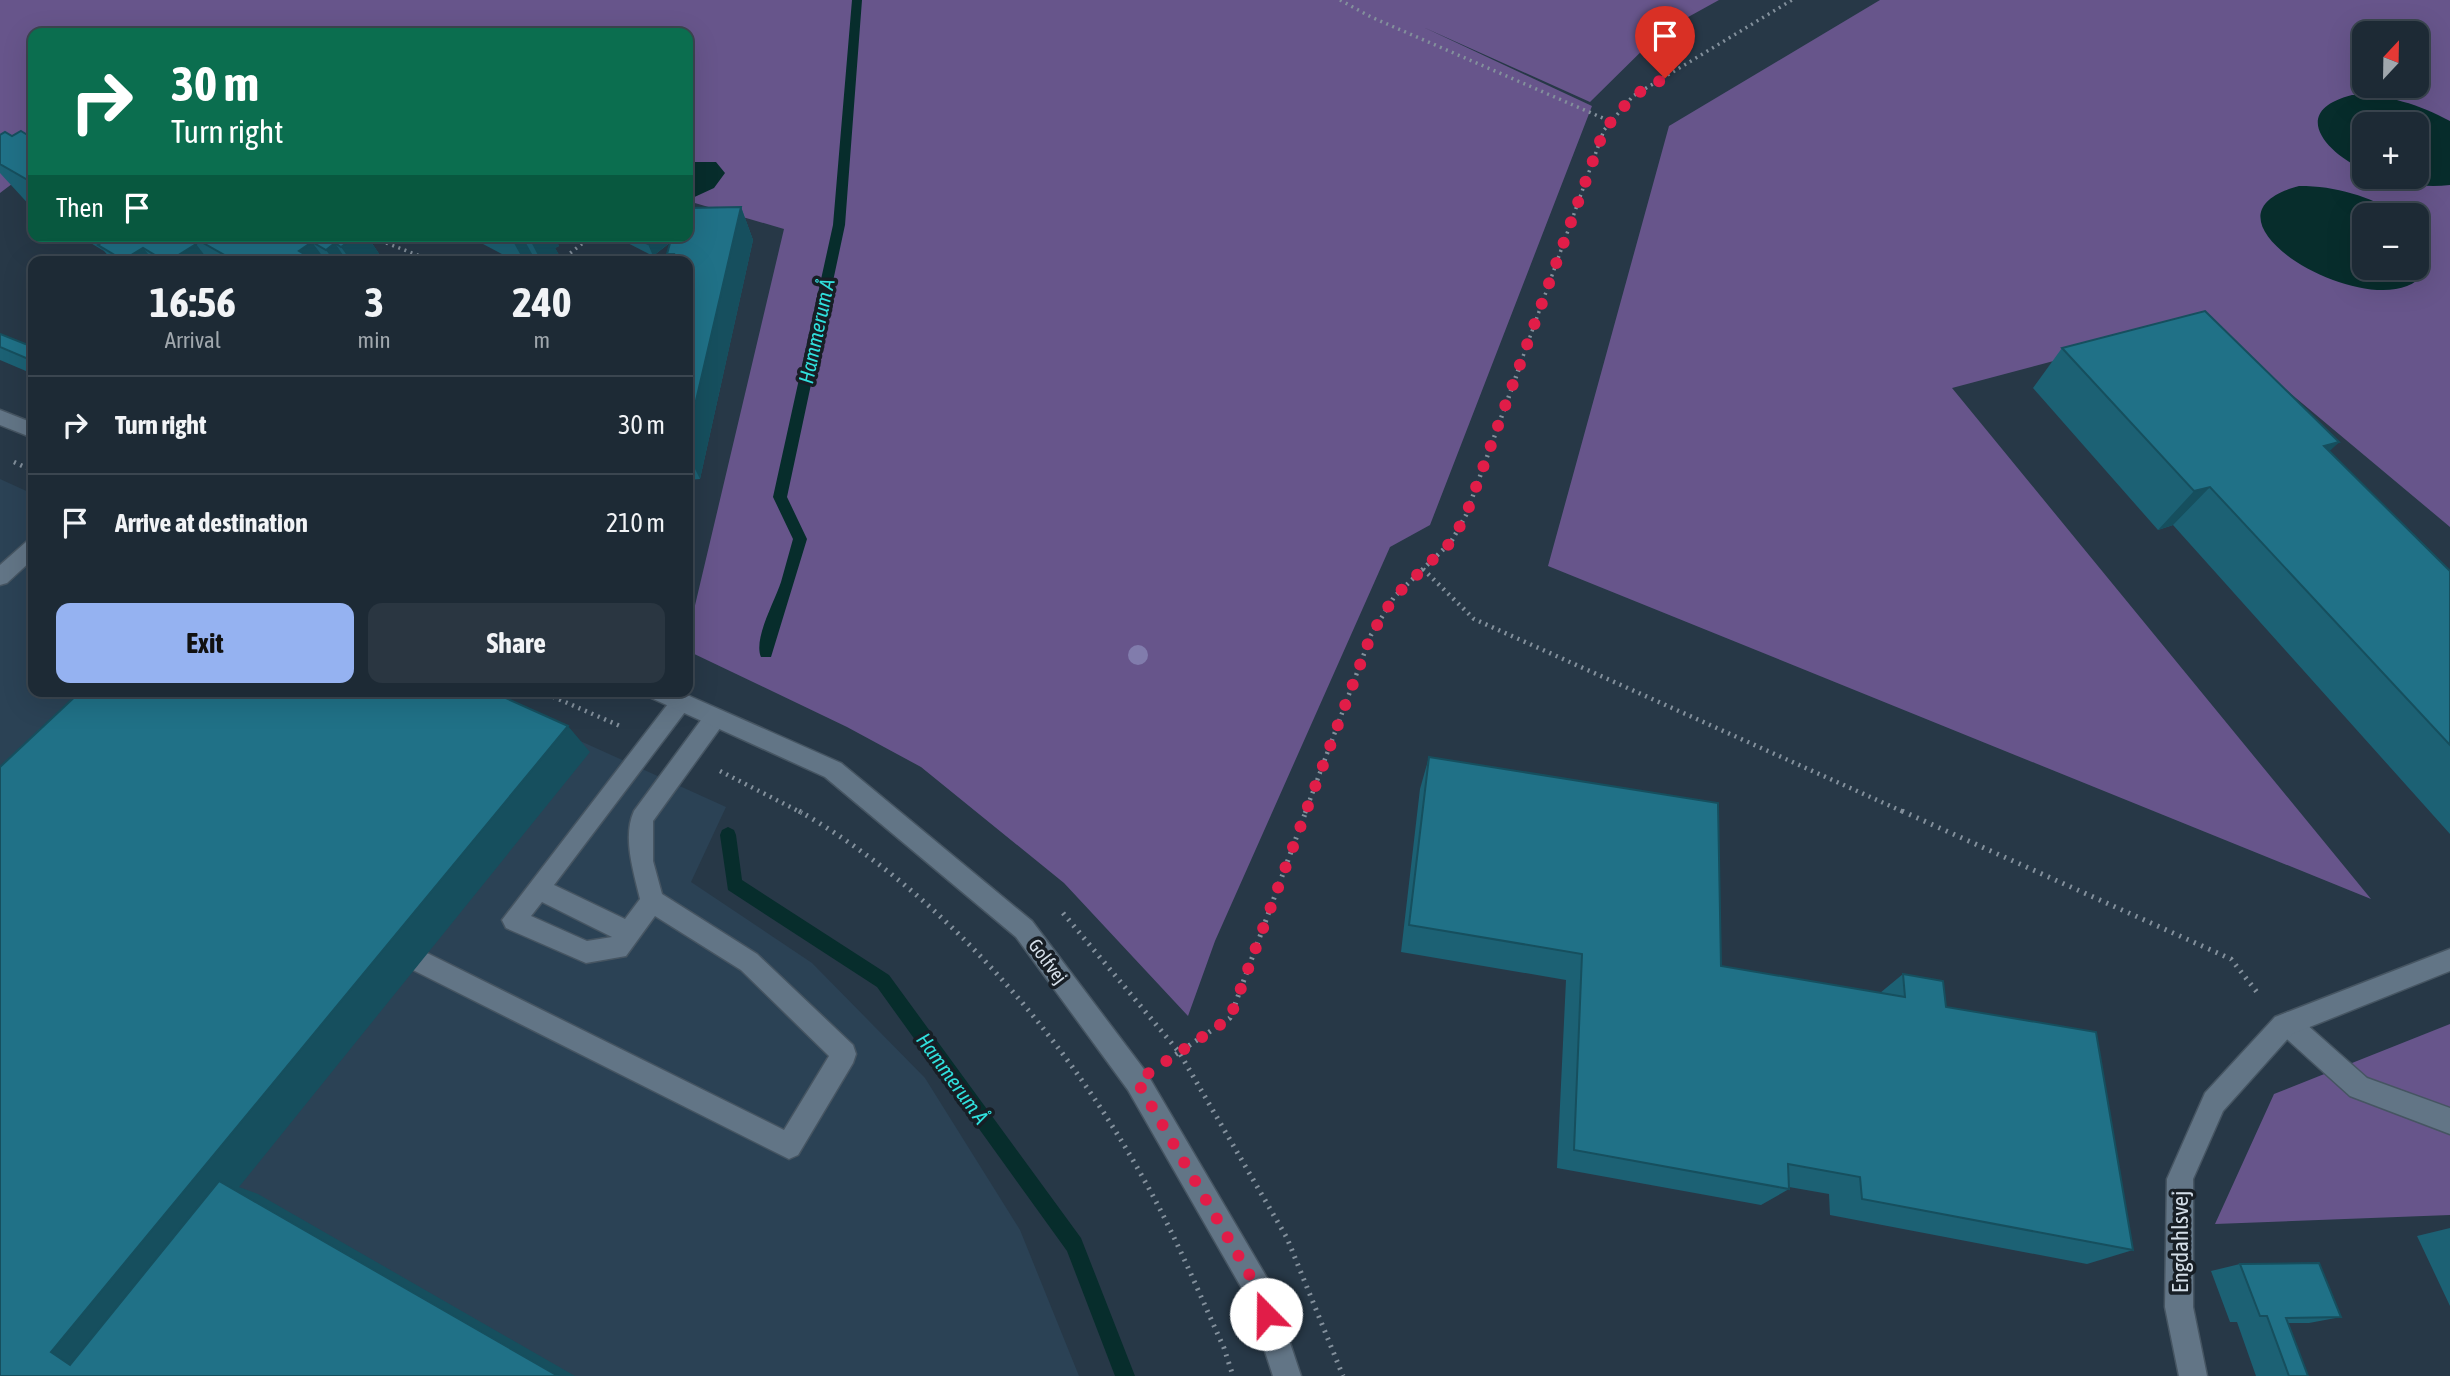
<!DOCTYPE html>
<html lang="en">
<head>
<meta charset="utf-8">
<style>
	:root { --surface:#1d2a35; --page:#2a3641; --text:#f1f3f6; --muted:#a0a7ad; --line:#3b4650; --accent:#95b2f1 }
	body { margin:0; font-family:"Asap Condensed",sans-serif; background:var(--page); color:var(--text); height:100vh; display:flex; flex-direction:column; font-size:26px; white-space:nowrap }
	* { box-sizing:border-box; margin:0 }
	p { font-size:23px; color:var(--muted) }
	.icon { flex:none; width:38px; height:38px; fill:none; stroke:currentColor; stroke-width:2; stroke-linecap:round; stroke-linejoin:round }
	.map { position:relative; flex:1; overflow:hidden }
	.side { position:absolute; left:28px; top:256px; width:665px; height:441px; display:flex; flex-direction:column; background:var(--surface); border-radius:14px; box-shadow:0 7px 28px #0002,0 0 0 2px var(--line) }
	.side>* { flex:none }
	.top-card { position:absolute; left:28px; top:28px; width:665px; height:214px; border-radius:14px; box-shadow:0 7px 28px #0002,0 0 0 2px var(--line); background:#0b6e4f; color:#fff; overflow:hidden }
	.needle { width:46px; rotate:22deg }
	.buttons { position:absolute; left:2352px; top:21px; display:grid; gap:14px }
	.buttons a { display:grid; place-items:center; width:77px; height:77px; border-radius:14px; background:var(--surface); box-shadow:0 7px 28px #0002,0 0 0 2px var(--line); font-size:35px }
	.pin { position:absolute; display:grid; place-items:center; width:60px; height:60px; color:#fff; margin:-72px -30px; border-radius:50% 50% 50% 0; rotate:-45deg; box-shadow:0 0 7px #0007 }
	.pin .icon { rotate:45deg }
	.me { position:absolute; width:77px; margin:-38px; rotate:338deg; stroke-linejoin:round; filter:drop-shadow(0 0 5px #0008) }
	.turn { display:flex; align-items:center; gap:24px; height:147px; padding:0 28px; font-size:32px }
	.turn .icon { width:91px; height:91px; stroke-width:2.5 }
	.turn b { display:block; font-size:49px; line-height:60px }
	.then { display:flex; align-items:center; height:66px; padding:0 28px; background:#0003; gap:14px; font-size:26px }
	.eta { display:flex; justify-content:space-evenly; align-items:center; height:119px; text-align:center }
	.eta b { font-size:42px; font-weight:700; line-height:49px }
	.button { display:flex; gap:14px; margin-top:auto; padding:14px 28px }
	.button a { flex:1; height:80px; border-radius:14px; background:var(--accent); color:#111; font-size:28px; font-weight:700; line-height:80px; text-align:center }
	.button a+a { background:var(--page); color:var(--text) }
	ul { padding:0; list-style:none }
	li { display:flex; align-items:center; gap:21px; height:98px; padding:0 28px; border-top:2px solid var(--line) }
	li div { flex:1 }
	li b { display:block; font-size:26px }
	li em { font-style:normal }
	.map>svg:first-child { display:block }
	.built { fill:#2b4255 }
	.green { fill:#67558b; fill-rule:evenodd }
	.water { fill:#072d2c }
	.lines { fill:none; stroke-linecap:round; stroke-linejoin:round }
	.stream { fill:#072d2c; fill-rule:evenodd }
	.lane-casing { stroke:#465562; stroke-width:3 }
	.street-casing { stroke:#465562; stroke-width:3 }
	.path-far2 { stroke:#83909c; stroke-width:3.5; stroke-dasharray:2 4.5; stroke-linecap:butt }
	.path-far1 { stroke:#83909c; stroke-width:4.5; stroke-dasharray:2 5; stroke-linecap:butt }
	.path { stroke:#83909c; stroke-width:5; stroke-dasharray:2 6; stroke-linecap:butt }
	.lane { fill:#627586; fill-rule:evenodd }
	.street { fill:#627586; fill-rule:evenodd }
	.tree { fill:#817cac }
	.wall { fill:#1c6174 }
	.shaded-wall { fill:#164f5e }
	.building { fill:#207187; stroke:#164f5e; stroke-width:2 }
	.route { stroke:#e11d48; stroke-width:12; stroke-dasharray:0 21.6 }
	.labels { text-anchor:middle; dominant-baseline:central; stroke-width:7; stroke-linejoin:round; paint-order:stroke }
	.street-label { font-size:19px; fill:#d5dfe9; stroke:#171e25 }
	.water-label { font-size:21px; font-style:italic; fill:#30dfdc; stroke:#171e25 }
	.near-street-label { font-size:23px; fill:#d5dfe9; stroke:#171e25 }
</style>
</head>
<body>
<div class="map">
<svg width="2450" height="1376" viewBox="0 0 2450 1376">
	<rect width="100%" height="100%" fill="#273847"/>
	<path class="built" d="M0,479L33,494V691H470L726,807L691,882L812,963L925,1078L1020,1230L1079,1376H0Z"/>
	<path class="green" d="M0,0H1719L1661,32L1590,102L1423,27L1592,106L1430,525L1390,547L1215,941L1188,1016L1064,883L921,767L847,727L688,651V635L784,229L688,201V33H33V168L0,193Z
		M1880,0H2450V527L2204,321L1952,388L2371,899L1548,566L1669,126ZM2364,33H2417V86H2364ZM2364,124H2417V177H2364ZM2364,215H2417V268H2364Z
		M2450,1024V1215L2215,1224L2274,1094Z"/>
	<path class="water" d="M2352,95C2389,95 2418,104 2450,121V185C2425,188 2403,184 2379,177H2417V124H2364V170C2325,152 2289,111 2352,95Z
		M688,162H716L725,173L714,188L688,200Z
		M2299,186C2337,186 2368,196 2401,215H2364V268H2417V230C2428,243 2434,258 2424,273C2383,333 2176,218 2299,186Z"/>
	<g class="lines">
		<path class="stream" d="M852,0H862L845,225L787,497L807,539L771,657H761C753,639 775,601 781,582C785,568 789,553 793,539L773,497L833,225Z
			M728,827L734,830L736,835L742,880L889,975L1081,1238L1135,1376H1115L1067,1251L877,987L728,890L720,835L722,830Z"/>
		<defs>
			<path id="lane" d="M681,693L688,696L692,702L688,708L554,885L625,919L640,899C634,873 622,837 634,811L707,712L715,709L723,712L726,718L723,724L653,821V861L662,894L757,954L853,1045L856,1054L853,1063L798,1155L789,1159L413,970L409,962L413,954L421,951L429,954L784,1130L829,1056L741,970L655,916L626,956L586,963L506,928L502,920L674,696ZM542,902L612,937L587,941L531,916Z
				M2288,1012L2297,1016L2367,1078L2450,1108V1134L2350,1096L2279,1032L2276,1024L2279,1016Z"/>
			<path id="street" d="M0,410L33,423V438L0,425Z
				M33,539V559L7,583L0,585V565L26,542Z
				M646,691H678L841,763L1032,921L1146,1072L1270,1283L1301,1376H1273L1248,1299L1128,1090L1016,937L825,777L649,697Z
				M2450,949V971L2292,1034L2223,1111L2193,1179V1307L2207,1376H2179L2165,1307L2167,1179L2205,1093L2275,1017Z"/>
		</defs>
		<use href="#lane" class="lane-casing"/>
		<use href="#street" class="street-casing"/>
		<path class="path-far2" d="M1340,0L1371,17L1612,122
			M368,236L433,261
			M560,261L592,236
			M1521,362L1604,130L1633,96L1792,0"/>
		<path class="path-far1" d="M14,462L33,471
			M1423,569L1474,619L1906,813
			M540,691L620,726
			M720,771L802,813
			M1305,813L1371,635L1394,597L1451,542L1466,515L1522,360"/>
		<path class="path" d="M799,811C944,894 1067,1039 1147,1185C1176,1237 1199,1293 1224,1348L1233,1376
			M1902,811L2231,959L2260,996
			M1063,913L1179,1052L1287,1238L1343,1376
			M1169,1059L1230,1018L1306,811"/>
		<use href="#lane" class="lane"/>
		<use href="#street" class="street"/>
	</g>
	<circle class="tree" cx="1138" cy="655" r="10"/>
	<path class="wall" d="M0,135L31,137L33,136V209L0,173Z
		M741,207L753,240L700,479L688,480V261H671L667,254L671,242L653,256L614,236H688Z
		M79,236H150L155,239L191,237L190,236H367L384,261H113L104,251Z
		M468,236H554L559,246L555,248L559,255L551,261H515Z
		M0,334L33,347V374L0,360Z
		M2062,348L2339,442L2329,451L2450,571V834L2173,525L2158,530L2033,388Z
		M1429,757L1721,966L1880,993L1903,974L1946,1007L2133,1250L2087,1264L1830,1215L1829,1194L1789,1187V1189L1761,1205L1557,1168L1566,980L1401,952L1420,789Z
		M2450,1228V1306L2417,1236Z
		M2240,1264L2341,1317L2309,1323H2288L2308,1376H2256L2237,1322H2230L2211,1271Z"/>
	<path class="shaded-wall" d="M741,207L753,240L700,479L688,455V435Z
		M91,236H106L114,245H98L104,251Z
		M356,236H367L384,261H351L341,247Z
		M510,236H522L536,261H524Z
		M528,236H554L559,246L555,248L559,255L551,261H541Z
		M658,236H678L653,256L648,244Z
		M312,242L326,261H306L299,251Z
		M335,243L347,261H334L326,250Z
		M196,244L209,261H169Z
		M143,248L154,261H124L123,260Z
		M2339,442L2299,481L2324,446Z
		M2210,487L2173,525L2158,530L2194,491Z
		M568,726L590,752L239,1187L258,1194L575,1376L70,1365L51,1352Z"/>
	<path class="building" d="M21,131L31,137L33,136V183L0,164V135L5,132L12,136Z
		M741,207L688,435V261H672L674,254H667L672,236H688V208Z
		M112,236H150L155,239L160,236H189L196,244L169,261H165L143,248L123,260L98,245Z
		M191,236H356L341,247L335,243L326,250L312,242L299,251L311,258L307,261H235Z
		M632,236H658L648,244Z
		M499,255L511,261H477L484,256L492,260Z
		M2205,311L2339,442L2324,446L2450,571V745L2210,487L2194,491L2062,348Z
		M0,334L33,347V361L0,347Z
		M81,691H490L568,726L51,1352L70,1365L219,1181L558,1376H0V767Z
		M1429,757L1718,803L1721,966L1905,997L1903,974L1943,981L1946,1007L2096,1032L2133,1250L1862,1199L1860,1177L1788,1164L1789,1189L1574,1150L1582,954L1409,925Z
		M2319,1263L2341,1317L2286,1318L2308,1376H2289L2267,1316H2260L2240,1264Z"/>
	<g class="lines">
		<path class="route" d="M1266,1314L1260,1293L1137,1081L1230,1018L1371,635L1394,597L1451,542L1466,515L1604,130L1633,96L1665,78"/>
	</g>
	<g class="labels">
		<g class="street-label">
			<text transform="translate(1048 961) rotate(53)">Golfvej</text>
		</g>
		<g class="water-label">
			<text transform="translate(816 331) rotate(-78)">Hammerum Å</text>
			<text transform="translate(953 1078) rotate(54)">Hammerum Å</text>
		</g>
		<g class="near-street-label">
			<text transform="translate(2180 1242) rotate(-90)">Engdahlsvej</text>
		</g>
	</g>
</svg>
<div class="buttons">
<a><svg class="needle" viewBox="-14 -14 28 28"><path d="M0-13l5 13h-10z" fill="#e53935"/><path d="M0 13l5-13h-10z" fill="#a0a7ad"/></svg></a>
<a>+</a>
<a>−</a>
</div>
<div class="pin" style="left:1665px;top:78px;background:#d93025"><svg class="icon" aria-label="arrive" viewBox="0 0 24 24"><path d="M6 21V4h12l-3 4 3 4H6"/></svg></div>
<svg class="me" style="left:1266px;top:1314px" viewBox="-20 -20 40 40"><circle r="19" fill="#fff"/><path d="M0-13L10 11 0 6-10 11z" fill="#e11d48"/></svg>
<div class="top-card">
<div class="turn"><svg class="icon" aria-label="right" viewBox="0 0 24 24"><path d="M7 20v-9h11M14 6l5 5-5 5"/></svg><div><b>30 m</b>Turn right</div></div>
<div class="then">Then<svg class="icon" aria-label="arrive" viewBox="0 0 24 24"><path d="M6 21V4h12l-3 4 3 4H6"/></svg></div>
</div>
<section class="side">
<div class="eta">
<div><b>16:56</b><p>Arrival</p></div>
<div><b>3</b><p>min</p></div>
<div><b>240</b><p>m</p></div>
</div>
<ul>
<li><svg class="icon" aria-label="right" viewBox="0 0 24 24"><path d="M7 20v-9h11M14 6l5 5-5 5"/></svg><div><b>Turn right</b></div><em>30 m</em></li>
<li><svg class="icon" aria-label="arrive" viewBox="0 0 24 24"><path d="M6 21V4h12l-3 4 3 4H6"/></svg><div><b>Arrive at destination</b></div><em>210 m</em></li>
</ul>
<div class="button"><a>Exit</a><a>Share</a></div>
</section>
</div>
</body>
</html>
